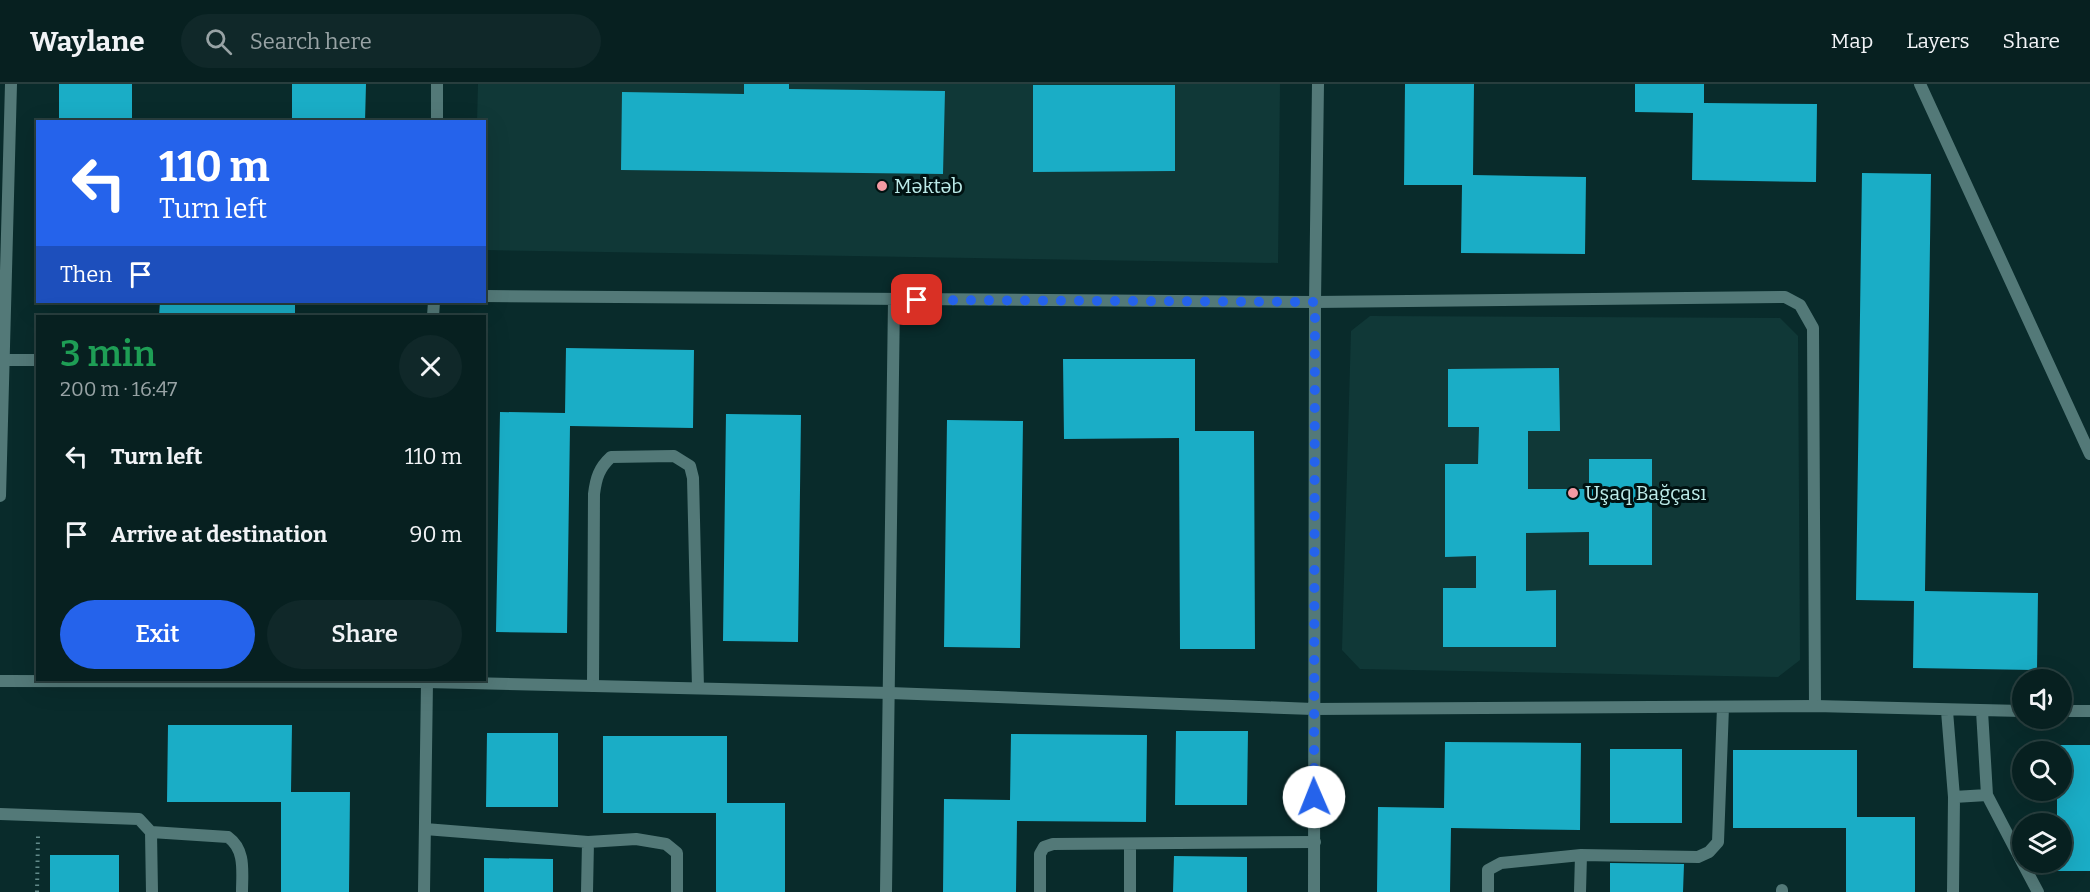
<!DOCTYPE html>
<html lang="en">
<head>
<meta charset="utf-8">
<style>
	:root { --surface:#072020; --page:#102829; --text:#f1f3f6; --muted:#98a3a5; --line:#283e3e; --accent:#2563eb }
	body { margin:0; font-family:Bitter,serif; background:var(--page); color:var(--text); height:100vh; display:flex; flex-direction:column; font-size:22px; white-space:nowrap }
	* { box-sizing:border-box; margin:0 }
	p { font-size:20px; color:var(--muted) }
	.icon { flex:none; width:33px; height:33px; fill:none; stroke:currentColor; stroke-width:2; stroke-linecap:round; stroke-linejoin:round }
	.map { position:relative; flex:1; overflow:hidden }
	.drawer { position:absolute; left:36px; top:231px; width:450px; height:366px; display:flex; flex-direction:column; background:var(--surface); border-radius:0px; box-shadow:0 6px 24px #0002,0 0 0 2px var(--line) }
	.drawer>* { flex:none }
	.hud { position:absolute; left:36px; top:36px; width:450px; height:183px; border-radius:0px; box-shadow:0 6px 24px #0002,0 0 0 2px var(--line); background:#2563eb; color:#fff; overflow:hidden }
	.tools { position:absolute; left:2012px; top:585px; display:grid; gap:12px }
	.tools a { display:grid; place-items:center; width:60px; height:60px; border-radius:50%; background:var(--surface); box-shadow:0 6px 24px #0002,0 0 0 2px var(--line); font-size:30px }
	.pin { position:absolute; display:grid; place-items:center; width:51px; height:51px; color:#fff; margin:-26px; border-radius:12px; box-shadow:0 3px 9px #0006 }
	.me { position:absolute; width:66px; margin:-33px; rotate:359deg; stroke-linejoin:round; filter:drop-shadow(0 0 4px #0008) }
	.turn { display:flex; align-items:center; gap:21px; height:126px; padding:0 24px; font-size:27px }
	.turn .icon { width:78px; height:78px; stroke-width:2.5 }
	.turn b { display:block; font-size:42px; line-height:51px }
	.then { display:flex; align-items:center; height:57px; padding:0 24px; background:#0003; gap:12px; font-size:22px }
	.round { display:grid; place-items:center; flex:none; width:63px; height:63px; border-radius:32px; background:var(--page) }
	.summary { display:flex; align-items:center; justify-content:space-between; height:102px; padding:0 24px }
	h1 { font-size:36px; font-weight:600; line-height:45px; color:#1e9e55 }
	.cta { display:flex; gap:12px; margin-top:auto; padding:12px 24px }
	.cta a { flex:1; height:69px; border-radius:36px; background:var(--accent); color:#fff; font-size:24px; font-weight:600; line-height:69px; text-align:center }
	.cta a+a { background:var(--page); color:var(--text) }
	ul { padding:0; list-style:none }
	li { display:flex; align-items:center; gap:18px; height:78px; padding:0 24px }
	li div { flex:1 }
	li b { display:block; font-size:22px }
	li em { font-style:normal }
	header { display:flex; align-items:center; gap:36px; box-sizing:border-box; height:84px; padding:0 30px; background:var(--surface); border-bottom:2px solid var(--line) }
	header strong { font-size:28px }
	nav { display:flex; gap:33px; margin-inline-start:auto; font-size:21px }
	.search { width:420px; height:54px; background:var(--page); display:flex; align-items:center; gap:15px; box-sizing:border-box; padding:0 21px; border-radius:33px; color:var(--muted); font-size:22px }
	.map>svg:first-child { display:block }
	.built { fill:#103837 }
	.building { fill:#1aadc6 }
	.lines { fill:none; stroke-linecap:round; stroke-linejoin:round }
	.path { stroke:#628a89; stroke-width:4; stroke-dasharray:1.5 4.5; stroke-linecap:butt }
	.service { stroke:#537978; stroke-width:12 }
	.minor { stroke:#537978; stroke-width:12 }
	.route { stroke:#2563eb; stroke-width:10; stroke-dasharray:0 18 }
	.poi-dot { fill:#f49aa3; stroke:#001212; stroke-width:2 }
	.labels { text-anchor:middle; dominant-baseline:central; stroke-width:6; stroke-linejoin:round; paint-order:stroke }
	.poi-label { font-size:20px; fill:#bcebe9; stroke:#001212; text-anchor:start }
</style>
</head>
<body>
<header>
<strong>Waylane</strong>
<div class="search"><svg class="icon" aria-label="search" viewBox="0 0 24 24"><circle cx="10" cy="10" r="6"/><path d="M15 15l6 6"/></svg>Search here</div>
<nav><a>Map</a><a>Layers</a><a>Share</a></nav>
</header>
<div class="map">
<svg width="2090" height="808" viewBox="0 0 2090 808">
	<rect width="100%" height="100%" fill="#092b2b"/>
	<path class="built" d="M478,0H1280L1278,179L485,166L484,38H477Z
		M1370,232L1780,234L1798,252L1800,576L1778,593L1360,585L1342,566L1351,247Z"/>
	<path class="building" d="M59,0H132V38H59Z
		M292,0H366L365,38H292Z
		M744,0H789V5L945,7L943,90L621,86L622,8L744,10Z
		M1405,0H1474L1473,91L1586,93L1585,170L1461,169L1462,101H1404Z
		M1635,0H1704V19L1817,20L1816,98L1692,96L1693,29L1635,28Z
		M1033,1H1175V87L1033,88Z
		M1862,89L1931,90L1925,507L2038,509L2037,586L1913,584L1914,517L1856,516Z
		M160,218H295V232H159Z
		M566,264L694,266L693,344L570,342L567,549L496,548L500,328L565,329Z
		M1063,275H1195V347H1254L1255,565H1180L1179,354L1064,355Z
		M1559,284L1560,347H1528V405H1589V375H1652V481H1589V448L1526,449V507L1556,506V563H1443V504H1476V472L1445,473V380H1478L1479,343H1448V285Z
		M726,330L801,331L798,558L723,557Z
		M947,336L1023,337L1020,564L944,563Z
		M168,641H292L291,708H350L349,808H281V718H167Z
		M1176,647H1248L1247,721H1175Z
		M487,649H558V723H486Z
		M1011,650L1147,651L1146,738L1017,737L1016,808H943L944,715L1010,716Z
		M603,652H727V719H785V808H716V729H603Z
		M1445,658L1581,659L1580,746L1451,744L1450,808H1377L1378,723L1444,724Z
		M2057,661H2090V787H2057V778H2061V740H2057V706H2061V668H2057Z
		M1610,665H1682V739H1610Z
		M1733,666H1857V733H1915V808H1846V744H1733Z
		M50,771H119V808H50Z
		M1174,772L1247,773V808H1173Z
		M484,774L553,775V808H484Z
		M1610,779L1684,780L1683,808H1610Z"/>
	<g class="lines">
		<path class="path" d="M37,808L38,752"/>
		<path class="service" d="M484,212L1315,218L1785,213L1800,221L1813,244L1815,622
			M3,276H38
			M0,597L427,598L424,808
			M593,602L594,410C596,394 599,384 611,373L674,372L690,382L693,394L698,604
			M0,730L139,735L151,748L152,808
			M425,745L588,758L636,755L666,760L677,769V808
			M151,748L228,753C246,766 242,788 242,808
			M1130,760V808
			M587,808L588,758
			M886,808L894,216
			M1040,808V770L1044,763L1053,760L1315,758"/>
		<path class="minor" d="M1920,0L2090,370
			M437,38V0
			M433,232L434,218
			M0,412L11,0
			M427,596V598L890,609L1313,625L1815,622L2022,627
			M1947,627L1954,713L1953,808
			M1982,627L1987,711L2022,778
			M2061,627H2090
			M1954,713L1987,711
			M2022,778L2038,808
			M1314,808L1315,218L1318,0
			M1488,808V786L1501,779L1581,771
			M1580,808L1581,771L1698,773L1709,768L1718,758L1723,623
			M1782,808V806"/>
	</g>
	<g class="lines">
		<path class="route" d="M917,216L1315,218L1314,713"/>
	</g>
	<g class="poi-dot">
		<circle cx="882" cy="102" r="6"/>
		<circle cx="1573" cy="409" r="6"/>
	</g>
	<g class="labels">
		<g class="poi-label">
			<text x="894" y="102">Məktəb</text>
			<text x="1585" y="409">Uşaq Bağçası</text>
		</g>
	</g>
</svg>
<div class="tools">
<a><svg class="icon" aria-label="sound" viewBox="0 0 24 24"><path d="M4 9h4l5-4v14l-5-4H4zM17 9q2 3 0 6"/></svg></a>
<a><svg class="icon" aria-label="search" viewBox="0 0 24 24"><circle cx="10" cy="10" r="6"/><path d="M15 15l6 6"/></svg></a>
<a><svg class="icon" aria-label="layers" viewBox="0 0 24 24"><path d="M12 4l9 5-9 5-9-5zM3 14l9 5 9-5"/></svg></a>
</div>
<div class="pin" style="left:917px;top:216px;background:#d93025"><svg class="icon" aria-label="arrive" viewBox="0 0 24 24"><path d="M6 21V4h12l-3 4 3 4H6"/></svg></div>
<svg class="me" style="left:1314px;top:713px" viewBox="-20 -20 40 40"><circle r="19" fill="#fff"/><path d="M0-13L10 11 0 6-10 11z" fill="#2563eb"/></svg>
<div class="hud">
<div class="turn"><svg class="icon" aria-label="left" viewBox="0 0 24 24"><path d="M17 20v-9H6M10 6l-5 5 5 5"/></svg><div><b>110 m</b>Turn left</div></div>
<div class="then">Then<svg class="icon" aria-label="arrive" viewBox="0 0 24 24"><path d="M6 21V4h12l-3 4 3 4H6"/></svg></div>
</div>
<section class="drawer">
<div class="summary"><div><h1>3 min</h1><p>200 m · 16:47</p></div><a class="round"><svg class="icon" aria-label="close" viewBox="0 0 24 24"><path d="M6 6l12 12M18 6L6 18"/></svg></a></div>
<ul>
<li><svg class="icon" aria-label="left" viewBox="0 0 24 24"><path d="M17 20v-9H6M10 6l-5 5 5 5"/></svg><div><b>Turn left</b></div><em>110 m</em></li>
<li><svg class="icon" aria-label="arrive" viewBox="0 0 24 24"><path d="M6 21V4h12l-3 4 3 4H6"/></svg><div><b>Arrive at destination</b></div><em>90 m</em></li>
</ul>
<div class="cta"><a>Exit</a><a>Share</a></div>
</section>
</div>
</body>
</html>
